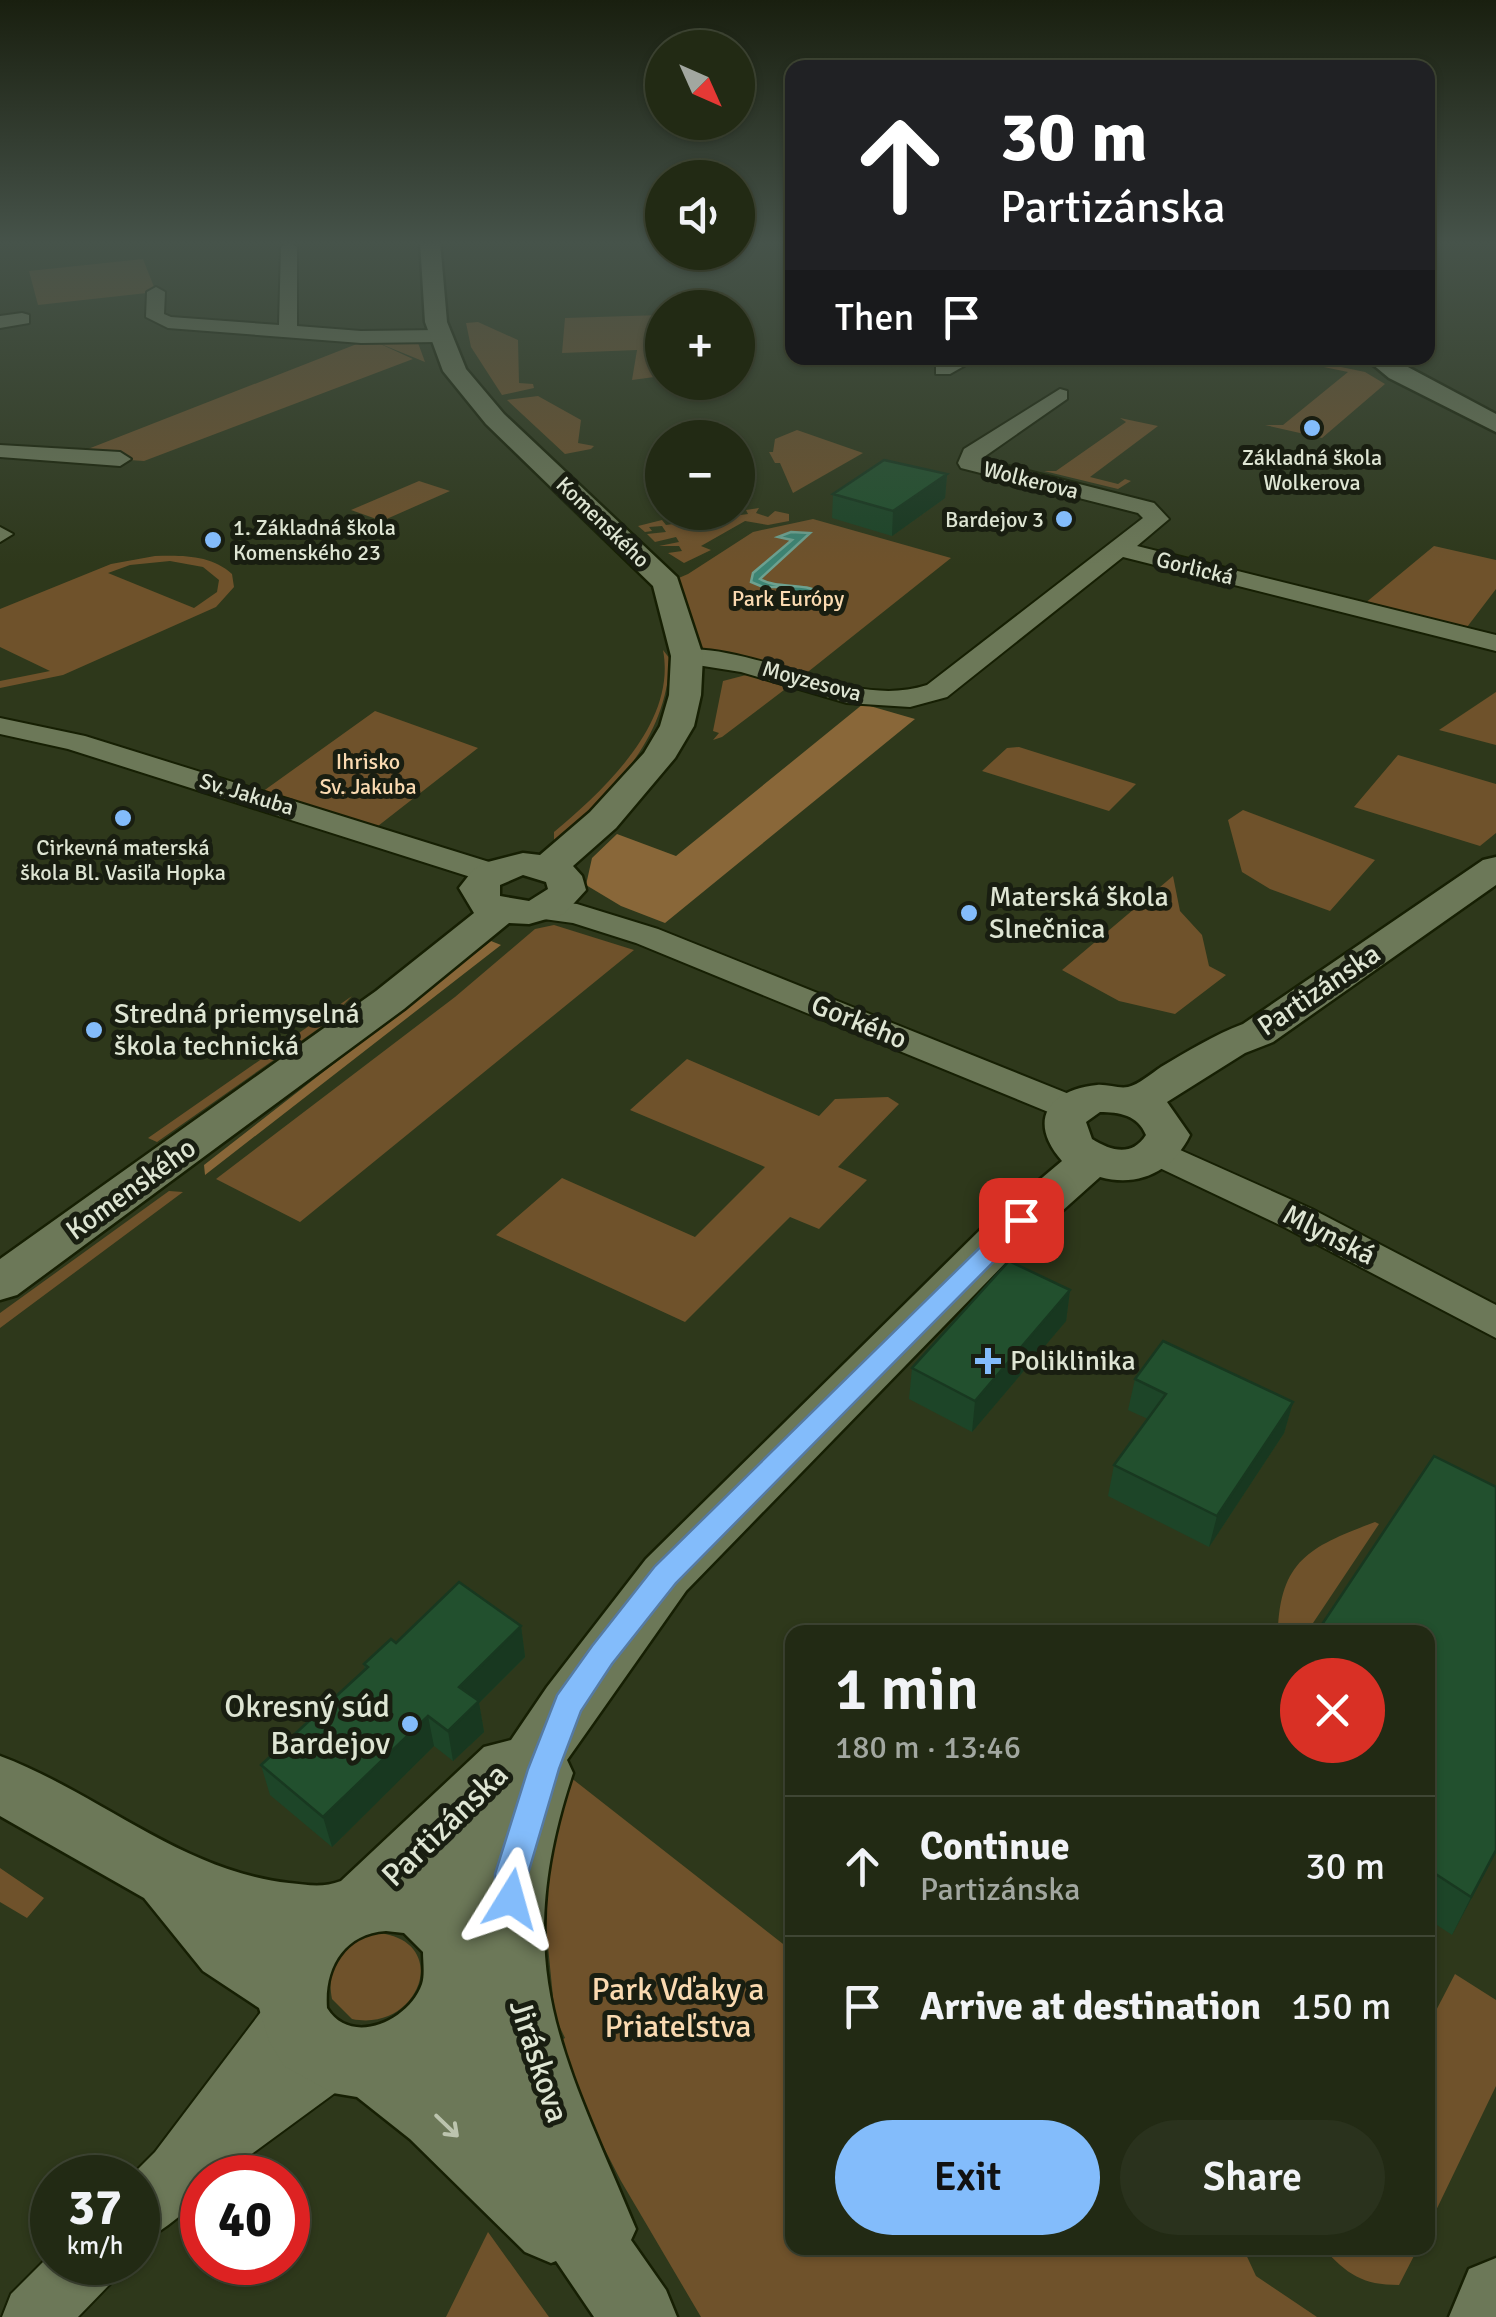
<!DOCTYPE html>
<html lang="en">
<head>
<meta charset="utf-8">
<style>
	:root { --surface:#222a14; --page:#2a321d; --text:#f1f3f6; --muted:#a2a7a0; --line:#3f4634; --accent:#83bcfb }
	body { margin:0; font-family:Signika,sans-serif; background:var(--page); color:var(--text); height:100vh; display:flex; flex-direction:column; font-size:38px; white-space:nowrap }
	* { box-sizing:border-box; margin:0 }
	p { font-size:32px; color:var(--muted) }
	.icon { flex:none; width:55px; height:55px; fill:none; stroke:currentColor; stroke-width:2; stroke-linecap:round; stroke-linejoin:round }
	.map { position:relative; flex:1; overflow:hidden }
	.side { position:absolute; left:785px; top:1625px; width:650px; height:630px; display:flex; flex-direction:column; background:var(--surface); border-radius:20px; box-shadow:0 2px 8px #0004,0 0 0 2px var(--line) }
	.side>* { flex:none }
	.top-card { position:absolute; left:785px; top:60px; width:650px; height:305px; border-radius:20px; box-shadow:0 2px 8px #0004,0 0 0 2px var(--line); background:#202124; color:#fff; overflow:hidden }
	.needle { width:65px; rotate:135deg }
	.controls { position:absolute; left:645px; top:30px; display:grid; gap:20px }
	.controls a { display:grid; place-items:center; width:110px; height:110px; border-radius:50%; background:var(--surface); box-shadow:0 2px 8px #0004,0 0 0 2px var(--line); font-size:50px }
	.speed { position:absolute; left:30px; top:2155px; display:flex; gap:20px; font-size:50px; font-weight:700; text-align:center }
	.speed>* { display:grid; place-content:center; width:130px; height:130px; border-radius:50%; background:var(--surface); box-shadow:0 2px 8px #0004,0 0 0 2px var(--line); line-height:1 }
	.speed small { font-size:25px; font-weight:400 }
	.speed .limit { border:15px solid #d22; background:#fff; color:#111 }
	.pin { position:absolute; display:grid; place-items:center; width:85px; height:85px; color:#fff; margin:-42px; border-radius:20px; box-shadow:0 5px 15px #0006 }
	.me { position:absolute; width:110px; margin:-55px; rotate:8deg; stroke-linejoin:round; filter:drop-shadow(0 0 8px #0008) }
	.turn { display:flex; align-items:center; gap:35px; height:210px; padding:0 50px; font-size:45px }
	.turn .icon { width:130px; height:130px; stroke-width:2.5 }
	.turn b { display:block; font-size:70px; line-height:85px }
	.then { display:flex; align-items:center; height:95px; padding:0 50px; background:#0003; gap:20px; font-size:38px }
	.round { display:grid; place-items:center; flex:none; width:105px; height:105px; border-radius:52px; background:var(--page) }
	.headline { display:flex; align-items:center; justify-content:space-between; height:170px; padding:0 50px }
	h1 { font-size:60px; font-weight:600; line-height:75px }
	.button { display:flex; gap:20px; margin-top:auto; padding:20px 50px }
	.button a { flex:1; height:115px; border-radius:60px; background:var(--accent); color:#111; font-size:40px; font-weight:600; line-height:115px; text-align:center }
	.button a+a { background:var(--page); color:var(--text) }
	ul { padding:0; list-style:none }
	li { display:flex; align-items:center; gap:30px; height:140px; padding:0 50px; border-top:2px solid var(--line) }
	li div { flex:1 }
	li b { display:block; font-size:38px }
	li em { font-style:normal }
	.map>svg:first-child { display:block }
	.green { fill:#6f522b; fill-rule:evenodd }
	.forest { fill:#896739 }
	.water { fill:#3d8473; stroke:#6da190; stroke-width:2.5 }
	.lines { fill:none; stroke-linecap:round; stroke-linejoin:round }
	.minor-casing { stroke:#161f03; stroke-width:4 }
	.tertiary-casing { stroke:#161f03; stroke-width:5 }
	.minor { fill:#6c7858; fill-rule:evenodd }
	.tertiary { fill:#6c7858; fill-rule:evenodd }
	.wall { fill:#1d4528 }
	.shaded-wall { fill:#183820 }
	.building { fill:#22502e; stroke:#183820; stroke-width:2.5 }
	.oneway { stroke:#bcc4ae }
	.route { fill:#83bcfb; stroke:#557aa3; stroke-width:2.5 }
	.poi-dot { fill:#83bcfb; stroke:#191e11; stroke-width:4 }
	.labels { text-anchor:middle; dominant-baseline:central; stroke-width:10; stroke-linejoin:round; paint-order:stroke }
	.far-poi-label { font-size:22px; fill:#dee5d3; stroke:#191e11 }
	.far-street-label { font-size:22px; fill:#dee5d3; stroke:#191e11 }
	.far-park-label { font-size:22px; fill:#fadab1; stroke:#191e11 }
	.poi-label { font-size:28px; fill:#dee5d3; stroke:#191e11; text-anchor:start }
	.street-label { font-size:28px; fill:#dee5d3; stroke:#191e11 }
	.near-poi-label { font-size:32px; fill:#dee5d3; stroke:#191e11; text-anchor:end }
	.near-street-label { font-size:32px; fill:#dee5d3; stroke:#191e11 }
	.near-park-label { font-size:32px; fill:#fadab1; stroke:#191e11 }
</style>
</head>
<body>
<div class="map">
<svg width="1496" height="2317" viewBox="0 0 1496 2317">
	<rect width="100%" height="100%" fill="#2e381b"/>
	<path class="green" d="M143,259L156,292L38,305L29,271Z
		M662,315V376L632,380L637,350L562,353L565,318Z
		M478,322L518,340L519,383L533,384L534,388L502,395L471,347L466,323Z
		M367,340H417L425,362L376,342L413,359L144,461L70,456Z
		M1322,363L1365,372L1385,384L1322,438L1265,425H1283L1348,372L1319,366Z
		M538,396L581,420L578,443L594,446L591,449L565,454L507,400Z
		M1120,418L1158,426L1090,477L1118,484L1125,479L1131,481L1118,489L1044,471H1056L1126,422Z
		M797,430L863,453L793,493L780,463H775L769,452H773L775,439Z
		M419,481L450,491L382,521L351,510Z
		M759,508L756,513L768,517L775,511L789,514V521L768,525L745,521L701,546L711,550L684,563L668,553L682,551L679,546H659L679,542L676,537L655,542L647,534L666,532L662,526L649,527L652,531L645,532L638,526L662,520L666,525L748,514L746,510Z
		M813,519L951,558L799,679L687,656L667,583L688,574L753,532Z
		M1434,546L1496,560V589L1461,635L1358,609Z
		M155,556C182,555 212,555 232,574L234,587L216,607L63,675L0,688V681L50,671L0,647V609L111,564ZM170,561L203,567L219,580L217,592L194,608L108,573L130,565Z
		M663,650L670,659C667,722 635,767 590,810C579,821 567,834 554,841V832C604,790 677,723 663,650Z
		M746,675L782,685L784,690L722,737L713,740L719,733L713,731L723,681Z
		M1496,692V745L1439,730Z
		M375,711L478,748L369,833L255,797Z
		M1019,747L1136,784L1109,811L982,771L1007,748Z
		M1398,755L1496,784V833L1480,846L1354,807Z
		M1243,810L1375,860L1330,911L1270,889L1242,872L1228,820Z
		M1173,876L1180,911L1202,935L1209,966L1226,975L1175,1014L1119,1001L1062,970Z
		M554,925L634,950L300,1222L216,1179L455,997L535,929Z
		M352,996L325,1024L157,1142L148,1138Z
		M687,1059L819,1116L835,1099L888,1097L899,1104L838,1167L867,1180L819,1229L790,1217L685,1322L496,1235L562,1178L695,1237L765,1167L630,1110Z
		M169,1191L183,1192L0,1328V1313Z
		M1375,1522L1379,1524L1307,1632H1278C1280,1559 1312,1546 1375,1522Z
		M570,1777L792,1951V2248H1243L1256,2276L1317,2317H701L621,2181L551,2045L565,2038L555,2017L542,1886Z
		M0,1868L44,1898L27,1918L0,1902Z
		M379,1933C453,1942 419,2033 352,2019L332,1999C325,1964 345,1940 379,1933Z
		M1455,1974L1496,2000V2086L1428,2227V2026Z
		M488,2232L549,2317H446Z
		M1323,2248H1418L1399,2285C1362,2285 1347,2274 1323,2248Z"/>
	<path class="forest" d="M863,704L915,719L665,923L621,906L586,885L592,858L617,834L676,856Z
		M491,941L501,945L205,1175L204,1165Z"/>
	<path class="water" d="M791,532L810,533L760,579C779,590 803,581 823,594L825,603C809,603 791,602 783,587H763L751,582L753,573L792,540L778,537Z"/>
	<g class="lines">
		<defs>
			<path id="minor" d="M289,242L297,247V326L361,331L439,330L448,336L439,342L361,343L168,328L146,317L147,292L156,287L165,292L164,314L171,317L279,325L281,247Z
				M22,313L29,315V323L0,328V316Z
				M954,358H978L950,374H936V366Z
				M1060,389L1067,391V399L981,459L1154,503L1169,519L1137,546L1496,635V651L1123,557L947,697L910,707L847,703L741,672L678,662L674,656C694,632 819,681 851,687C878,692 902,693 927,685L1143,518L1138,513L961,468L958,463L964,449Z
				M0,445L120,452L131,459L120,466L0,457Z
				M0,527L13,534L0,542Z
				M0,718L85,736L502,866L507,873L502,880H480L68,749L0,734Z
				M540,900L577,904L658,929L1084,1100L1089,1108L1084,1116L1071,1120L1058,1116L636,943L573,923L529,917L524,910L529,903Z
				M1160,1141L1312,1209L1496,1305V1338L1284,1227L1147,1162L1141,1153L1147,1144Z
				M293,1988L313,1996L321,2016L309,2042L334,2030L354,2039L363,2059L354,2079L227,2172L202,2178C202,2205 160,2234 138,2242V2178H129L155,2152L273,1996Z
				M52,2253V2262H119L110,2284L78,2317H2L11,2294Z"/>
			<path id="tertiary" d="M420,241H440L447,322L466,369L504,414L677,577L703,656L701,695L694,726L675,758L616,828L573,866L582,876L586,890L564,914L529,924L509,923L404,1009L17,1295L0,1300V1259L376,991L474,913L459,888L473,870L484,863L523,853L540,855L590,812L644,753L660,726L669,695L671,656L653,586L486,424L443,371L425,322ZM523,875L546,882L548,889L529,901L500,896V885Z
				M1365,358H1391L1496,414V432L1389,378Z
				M1496,857V885L1273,1042L1245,1053L1167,1102L1190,1135C1173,1170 1140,1188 1100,1177L1014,1254L686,1591L567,1760L573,1773C508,1968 563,2053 636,2229L631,2240L666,2290L677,2317H594L556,2261L551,2263L525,2252L410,2139L357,2097L333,2093L284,2066L269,2041L259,2008L203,1971L144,1898L0,1816V1756C99,1793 181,1871 289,1883C308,1885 323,1888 341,1881L484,1747L511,1740L547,1687L646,1559L980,1230L1062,1161C1027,1121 1048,1090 1097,1085C1107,1084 1119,1089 1128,1087C1138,1085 1152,1073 1161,1067C1188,1051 1214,1035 1243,1024L1483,860ZM1100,1112C1119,1112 1138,1115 1146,1135C1132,1157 1111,1151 1092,1139L1086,1122ZM386,1931L404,1933L423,1952C423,1961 425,1975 422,1984C409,2021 351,2047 327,2008C324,1969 343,1934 386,1931Z
				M1496,2258V2317H1449L1469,2269Z"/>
		</defs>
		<use href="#minor" class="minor-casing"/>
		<use href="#tertiary" class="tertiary-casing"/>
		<use href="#minor" class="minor"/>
		<use href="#tertiary" class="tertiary"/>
	</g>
	<path class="wall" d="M1098,358H1128L1120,363Z
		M947,474L945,498L892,536L832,518L833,494Z
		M1070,1290L1066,1321L972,1432L909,1399L912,1368Z
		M1135,1379L1293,1402L1284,1433L1209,1547L1108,1496L1114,1465L1148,1419L1128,1410Z
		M521,1626L525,1657L479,1703L484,1732L453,1761L434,1746L332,1847L270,1795L261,1765L365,1670L364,1664L396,1643Z
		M1428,1632L1496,1852L1452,1935L1428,1919Z"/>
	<path class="shaded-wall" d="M947,474L945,498L892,536L893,511Z
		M1070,1290L1066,1321L972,1432L975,1401Z
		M1293,1402L1284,1433L1209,1547L1217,1516Z
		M521,1626L525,1657L479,1703L484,1732L453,1761L448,1731L459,1687Z
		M428,1716L434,1746L332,1847L323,1817Z
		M1496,1850V1852L1452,1935L1471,1897Z"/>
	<path class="building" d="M884,460L947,474L893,511L833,494Z
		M1009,1261L1070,1290L975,1401L912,1368Z
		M1163,1341L1293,1402L1217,1516L1114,1465L1166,1394L1135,1379Z
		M1434,1456L1496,1487V1850L1471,1897L1428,1869V1632H1317Z
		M459,1582L521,1626L459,1687L479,1701L448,1731L428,1716L323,1817L261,1765L368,1667L364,1664L391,1639L396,1643Z"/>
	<defs><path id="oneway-shaft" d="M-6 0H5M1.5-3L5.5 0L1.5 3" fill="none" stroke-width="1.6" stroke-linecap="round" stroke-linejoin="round" transform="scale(2.5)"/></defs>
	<use class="oneway" href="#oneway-shaft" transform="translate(447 2126) rotate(44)"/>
	<linearGradient id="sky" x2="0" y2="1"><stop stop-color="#191f0f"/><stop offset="0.43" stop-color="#46534a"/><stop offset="1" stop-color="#46534a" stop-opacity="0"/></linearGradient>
	<rect width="1496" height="565" fill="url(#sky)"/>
	<path class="route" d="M1021,1212L1033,1220L1029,1226L676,1583L612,1664L581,1711L559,1769L528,1874L527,1899L523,1910L511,1914L499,1910L495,1899V1874L528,1769L557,1695L592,1646L655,1566L1013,1215Z"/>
	<g class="poi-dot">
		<circle cx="1312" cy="428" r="10"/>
		<circle cx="1064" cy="519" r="10"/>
		<circle cx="213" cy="540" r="10"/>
		<circle cx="123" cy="818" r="10"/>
		<circle cx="969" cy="913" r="10"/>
		<circle cx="94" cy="1030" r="10"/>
		<path d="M983 1346h10v10h10v10h-10v10h-10v-10h-10v-10h10z"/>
		<circle cx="410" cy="1724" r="10"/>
	</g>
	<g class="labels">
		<g class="far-poi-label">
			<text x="1312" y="457">Základná škola<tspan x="1312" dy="25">Wolkerova</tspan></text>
			<text x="1044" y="519" text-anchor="end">Bardejov 3</text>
			<text x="233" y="527" text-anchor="start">1. Základná škola<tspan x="233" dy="25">Komenského 23</tspan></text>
			<text x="123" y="847">Cirkevná materská<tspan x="123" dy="25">škola Bl. Vasiľa Hopka</tspan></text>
		</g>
		<g class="far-street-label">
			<text transform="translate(1031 480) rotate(14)">Wolkerova</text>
			<text transform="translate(603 522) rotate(44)">Komenského</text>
			<text transform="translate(1195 568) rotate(14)">Gorlická</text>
			<text transform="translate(812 681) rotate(15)">Moyzesova</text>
			<text transform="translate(247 794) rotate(17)">Sv. Jakuba</text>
		</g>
		<g class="far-park-label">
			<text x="788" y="598">Park Európy</text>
			<text x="368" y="761">Ihrisko<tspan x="368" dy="25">Sv. Jakuba</tspan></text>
		</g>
		<g class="poi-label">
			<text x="989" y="897">Materská škola<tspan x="989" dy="32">Slnečnica</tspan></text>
			<text x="114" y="1014">Stredná priemyselná<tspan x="114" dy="32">škola technická</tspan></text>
			<text x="1010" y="1361">Poliklinika</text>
		</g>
		<g class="street-label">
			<text transform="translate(1319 990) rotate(-34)">Partizánska</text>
			<text transform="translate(859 1022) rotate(22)">Gorkého</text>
			<text transform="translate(131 1189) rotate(-36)">Komenského</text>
			<text transform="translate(1329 1235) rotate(27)">Mlynská</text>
		</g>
		<g class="near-poi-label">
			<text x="390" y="1706">Okresný súd<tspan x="390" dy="37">Bardejov</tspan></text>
		</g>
		<g class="near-street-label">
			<text transform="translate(445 1825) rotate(-44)">Partizánska</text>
			<text transform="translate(539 2061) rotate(72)">Jiráskova</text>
		</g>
		<g class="near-park-label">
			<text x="678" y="1989">Park Vďaky a<tspan x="678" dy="37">Priateľstva</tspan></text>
		</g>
	</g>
</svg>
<div class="controls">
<a><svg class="needle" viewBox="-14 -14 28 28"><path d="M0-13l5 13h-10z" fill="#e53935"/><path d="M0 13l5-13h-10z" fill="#a2a7a0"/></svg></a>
<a><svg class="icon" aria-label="sound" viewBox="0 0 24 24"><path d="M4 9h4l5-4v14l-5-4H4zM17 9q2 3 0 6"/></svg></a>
<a>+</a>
<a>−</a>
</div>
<div class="speed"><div>37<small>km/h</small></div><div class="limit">40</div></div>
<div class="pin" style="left:1021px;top:1220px;background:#d93025"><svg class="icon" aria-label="arrive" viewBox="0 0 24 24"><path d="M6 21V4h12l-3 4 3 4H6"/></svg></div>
<svg class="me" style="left:511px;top:1899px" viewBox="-20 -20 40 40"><path d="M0-17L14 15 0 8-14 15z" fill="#83bcfb" stroke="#fff" stroke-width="4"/></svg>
<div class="top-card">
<div class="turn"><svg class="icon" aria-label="ahead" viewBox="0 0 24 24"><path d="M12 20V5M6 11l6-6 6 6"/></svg><div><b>30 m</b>Partizánska</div></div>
<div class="then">Then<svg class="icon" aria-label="arrive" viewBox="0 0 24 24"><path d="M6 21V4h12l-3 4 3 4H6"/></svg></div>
</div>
<section class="side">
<div class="headline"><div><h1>1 min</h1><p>180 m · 13:46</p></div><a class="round" style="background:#d93025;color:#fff"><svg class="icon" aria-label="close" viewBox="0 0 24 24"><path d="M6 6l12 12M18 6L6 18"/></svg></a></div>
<ul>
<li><svg class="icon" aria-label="ahead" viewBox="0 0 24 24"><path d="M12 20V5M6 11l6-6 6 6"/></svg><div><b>Continue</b><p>Partizánska</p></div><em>30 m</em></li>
<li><svg class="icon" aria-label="arrive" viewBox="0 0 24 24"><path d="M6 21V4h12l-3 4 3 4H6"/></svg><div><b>Arrive at destination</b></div><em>150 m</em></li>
</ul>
<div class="button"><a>Exit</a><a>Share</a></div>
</section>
</div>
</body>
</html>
